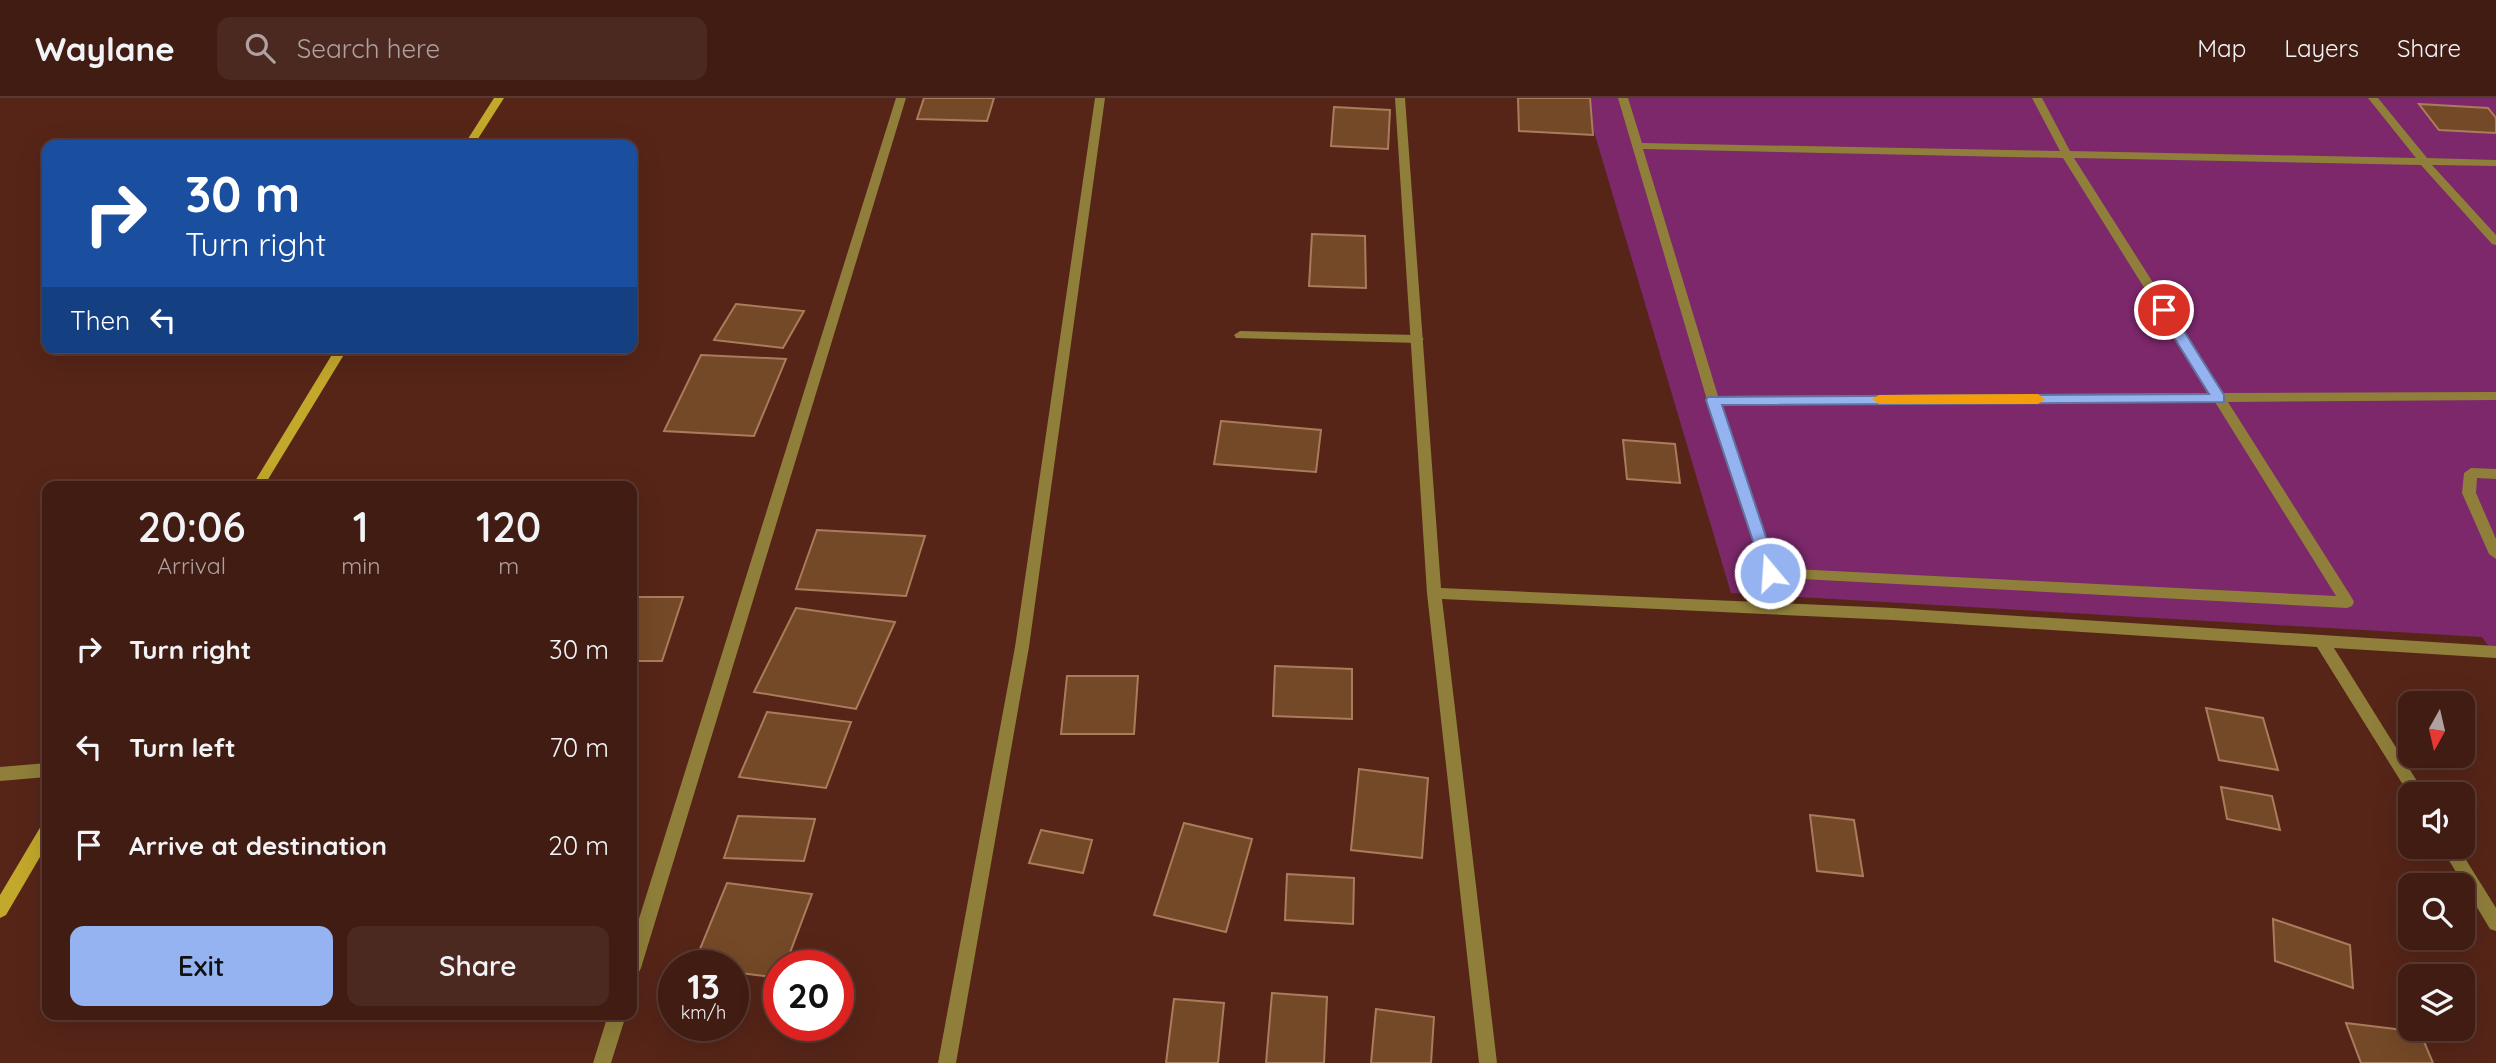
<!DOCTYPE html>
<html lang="en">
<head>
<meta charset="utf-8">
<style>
	:root { --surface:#401c12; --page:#4b2920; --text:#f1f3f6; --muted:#aea19f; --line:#593a32; --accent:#95b2f1 }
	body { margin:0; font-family:Quicksand,sans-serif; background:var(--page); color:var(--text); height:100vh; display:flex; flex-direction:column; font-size:26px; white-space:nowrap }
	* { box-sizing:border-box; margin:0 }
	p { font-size:23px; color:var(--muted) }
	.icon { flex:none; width:38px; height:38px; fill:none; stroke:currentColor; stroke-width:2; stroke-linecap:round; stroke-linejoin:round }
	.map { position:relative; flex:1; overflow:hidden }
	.panel { position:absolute; left:42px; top:383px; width:595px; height:539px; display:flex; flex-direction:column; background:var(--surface); border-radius:14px; box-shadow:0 7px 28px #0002,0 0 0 2px var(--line) }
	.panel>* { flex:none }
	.guide { position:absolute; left:42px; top:42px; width:595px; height:214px; border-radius:14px; box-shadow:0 7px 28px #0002,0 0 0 2px var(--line); background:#1a4fa0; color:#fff; overflow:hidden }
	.needle { width:46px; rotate:188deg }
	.buttons { position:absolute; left:2398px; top:593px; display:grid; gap:14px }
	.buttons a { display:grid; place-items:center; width:77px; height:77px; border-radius:14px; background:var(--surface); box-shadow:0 7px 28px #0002,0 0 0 2px var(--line); font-size:35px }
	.speed { position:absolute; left:658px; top:852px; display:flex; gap:14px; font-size:35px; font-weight:700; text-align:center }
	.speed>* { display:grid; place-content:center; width:91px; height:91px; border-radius:50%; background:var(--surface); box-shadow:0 7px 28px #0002,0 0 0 2px var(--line); line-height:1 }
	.speed small { font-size:18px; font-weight:400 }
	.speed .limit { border:10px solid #d22; background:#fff; color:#111 }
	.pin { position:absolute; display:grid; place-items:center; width:60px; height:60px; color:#fff; margin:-30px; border:4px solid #fff; border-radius:50%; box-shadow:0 2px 7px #0007 }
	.me { position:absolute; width:77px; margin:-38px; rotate:342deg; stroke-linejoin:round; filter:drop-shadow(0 0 5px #0008) }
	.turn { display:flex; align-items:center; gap:24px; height:147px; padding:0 28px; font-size:32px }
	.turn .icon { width:91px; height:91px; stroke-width:2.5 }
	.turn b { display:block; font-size:49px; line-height:60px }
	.then { display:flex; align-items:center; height:66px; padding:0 28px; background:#0003; gap:14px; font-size:26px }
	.eta { display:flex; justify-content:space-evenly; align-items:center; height:119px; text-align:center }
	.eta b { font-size:42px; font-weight:600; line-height:49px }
	.button { display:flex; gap:14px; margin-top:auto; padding:14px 28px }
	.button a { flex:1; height:80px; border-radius:14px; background:var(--accent); color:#111; font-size:28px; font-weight:600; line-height:80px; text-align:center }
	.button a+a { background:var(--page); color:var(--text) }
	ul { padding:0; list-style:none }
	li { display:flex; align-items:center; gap:21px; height:98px; padding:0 28px }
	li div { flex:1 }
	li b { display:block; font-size:26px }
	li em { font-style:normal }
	header { display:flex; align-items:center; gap:42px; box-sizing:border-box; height:98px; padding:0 35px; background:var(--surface); border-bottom:2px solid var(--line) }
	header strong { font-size:33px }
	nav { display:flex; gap:38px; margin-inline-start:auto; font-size:24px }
	.search { width:490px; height:63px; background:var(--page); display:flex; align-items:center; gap:18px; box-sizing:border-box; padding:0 24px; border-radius:14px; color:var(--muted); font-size:26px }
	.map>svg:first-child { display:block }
	.green { fill:#7c286b }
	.building { fill:#744927; stroke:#ab7c5a; stroke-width:2 }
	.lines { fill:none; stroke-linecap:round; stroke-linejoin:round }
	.lane { fill:#8f7f3a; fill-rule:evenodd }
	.street { fill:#8f7f3a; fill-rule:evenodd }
	.secondary { fill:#c2a82b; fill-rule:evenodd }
	.route { fill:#95b2f1; stroke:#61749d; stroke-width:2 }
	.slow { fill:#f59e0b }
</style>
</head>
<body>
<header>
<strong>Waylane</strong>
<div class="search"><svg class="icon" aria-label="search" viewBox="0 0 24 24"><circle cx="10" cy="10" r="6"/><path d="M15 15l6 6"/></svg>Search here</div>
<nav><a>Map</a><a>Layers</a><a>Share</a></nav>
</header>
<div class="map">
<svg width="2496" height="965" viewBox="0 0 2496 965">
	<rect width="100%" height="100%" fill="#562518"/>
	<path class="green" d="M1584,0H2496V558L2482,539L1731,495Z"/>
	<path class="building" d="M924,0H994L987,23L917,21Z
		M1518,0H1590L1593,37L1519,33Z
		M2419,6L2488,10L2496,20V35L2439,32Z
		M1334,9L1390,12L1388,51L1331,48Z
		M1312,136L1365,138L1366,190L1309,188Z
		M736,206L804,213L783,250L714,242Z
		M701,257L786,261L754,338L664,333Z
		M1221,323L1321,332L1316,374L1214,366Z
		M1623,342L1675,346L1680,385L1627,381Z
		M817,432L925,438L906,498L796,491Z
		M632,499H683L662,563H632Z
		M796,510L895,524L856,611L754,594Z
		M1275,568L1352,571V621L1273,618Z
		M1067,578H1138L1134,636H1061Z
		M2206,610L2263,620L2278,672L2219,662Z
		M767,614L851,624L826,690L739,679Z
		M1359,671L1428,680L1422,760L1351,752Z
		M2221,689L2272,698L2280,732L2227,721Z
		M1810,717L1854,722L1863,778L1817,773Z
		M738,718L815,721L804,763L724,760Z
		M1184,725L1252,741L1226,834L1154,817Z
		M1041,732L1092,742L1083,775L1029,765Z
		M1287,776L1354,780L1353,826L1285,822Z
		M727,785L812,796L785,868H779V880L733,874V868H693Z
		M2273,821L2350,847L2353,890L2275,863Z
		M1272,895L1327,899L1324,965H1266Z
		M1174,901L1224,905L1218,965H1166Z
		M1376,911L1434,919L1431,965H1371Z
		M2346,925L2420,934L2433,965H2361Z"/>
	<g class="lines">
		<path class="lane" d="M1618,0H1628L1642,45L2060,53L2032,0H2042L2070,53L2416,60L2368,0H2378L2427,60L2496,62V68L2432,67L2496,137V147L2492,146L2421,67L2074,60L2223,295L2496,294V302L2228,304L2352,500L2354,504L2352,508L2347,510L1765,479L1707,302ZM1643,51L2063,60L2210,295L1718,298ZM2215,304L2336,498L1775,470L1721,306Z
			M1240,233L1418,237L1424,241L1418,245L1236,240L1234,237Z"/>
		<path class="street" d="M896,0H906L641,870L638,876L632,878V843Z
			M1095,0H1105L1029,549L956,965H938L1015,549Z
			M1395,0H1405L1441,490L1893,510L2496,548V560L2334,550L2425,696L2410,698L2317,549L1893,522L1442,501L1497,965H1479L1427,495Z
			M2471,370L2496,371V381L2477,380L2476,395L2496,441V461L2489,456L2462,395L2464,375Z
			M47,665V679L0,683V669Z
			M2441,749H2458L2496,810V833L2490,831Z
			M608,917H626L611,965H593Z"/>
		<path class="secondary" d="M494,0H504L474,47H464Z
			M336,250H348L264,388H252Z
			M47,726V747L6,817L0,820V797L41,728Z"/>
	</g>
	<path class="route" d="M2164,207L2169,209L2224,297V304L1722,307L1778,475L1770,481L1765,479L1706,302L1708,299L2209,296L2157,212Z"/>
	<path class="slow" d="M2038,296L2045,301L2038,306H1879L1872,301L1879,297Z"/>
</svg>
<div class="buttons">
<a><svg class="needle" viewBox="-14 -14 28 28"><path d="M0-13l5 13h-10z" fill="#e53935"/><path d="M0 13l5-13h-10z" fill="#aea19f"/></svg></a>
<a><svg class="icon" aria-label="sound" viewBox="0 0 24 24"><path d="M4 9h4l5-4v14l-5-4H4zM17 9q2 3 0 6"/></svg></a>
<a><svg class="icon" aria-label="search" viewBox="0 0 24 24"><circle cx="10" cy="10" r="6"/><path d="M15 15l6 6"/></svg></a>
<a><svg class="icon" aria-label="layers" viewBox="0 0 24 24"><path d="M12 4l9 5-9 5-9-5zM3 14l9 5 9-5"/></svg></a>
</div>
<div class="speed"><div>13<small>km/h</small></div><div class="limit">20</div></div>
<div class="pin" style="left:2164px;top:212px;background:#d93025"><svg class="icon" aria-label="arrive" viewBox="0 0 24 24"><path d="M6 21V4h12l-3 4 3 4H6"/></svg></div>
<svg class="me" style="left:1770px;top:475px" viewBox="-20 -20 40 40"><circle r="17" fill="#95b2f1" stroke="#fff" stroke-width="3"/><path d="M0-11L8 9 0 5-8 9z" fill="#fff"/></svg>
<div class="guide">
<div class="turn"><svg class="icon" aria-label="right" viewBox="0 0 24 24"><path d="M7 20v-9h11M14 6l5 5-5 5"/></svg><div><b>30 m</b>Turn right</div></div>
<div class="then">Then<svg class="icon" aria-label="left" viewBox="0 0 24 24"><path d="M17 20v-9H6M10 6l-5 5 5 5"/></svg></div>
</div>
<section class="panel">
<div class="eta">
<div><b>20:06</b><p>Arrival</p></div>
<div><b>1</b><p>min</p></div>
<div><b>120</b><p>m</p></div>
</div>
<ul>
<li><svg class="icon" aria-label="right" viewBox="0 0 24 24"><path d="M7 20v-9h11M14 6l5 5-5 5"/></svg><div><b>Turn right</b></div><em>30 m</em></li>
<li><svg class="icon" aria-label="left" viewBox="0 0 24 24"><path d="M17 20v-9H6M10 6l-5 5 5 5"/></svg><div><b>Turn left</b></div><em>70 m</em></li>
<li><svg class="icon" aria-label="arrive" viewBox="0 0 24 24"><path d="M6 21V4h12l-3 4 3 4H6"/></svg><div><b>Arrive at destination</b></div><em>20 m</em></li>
</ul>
<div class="button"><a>Exit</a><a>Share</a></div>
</section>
</div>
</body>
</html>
